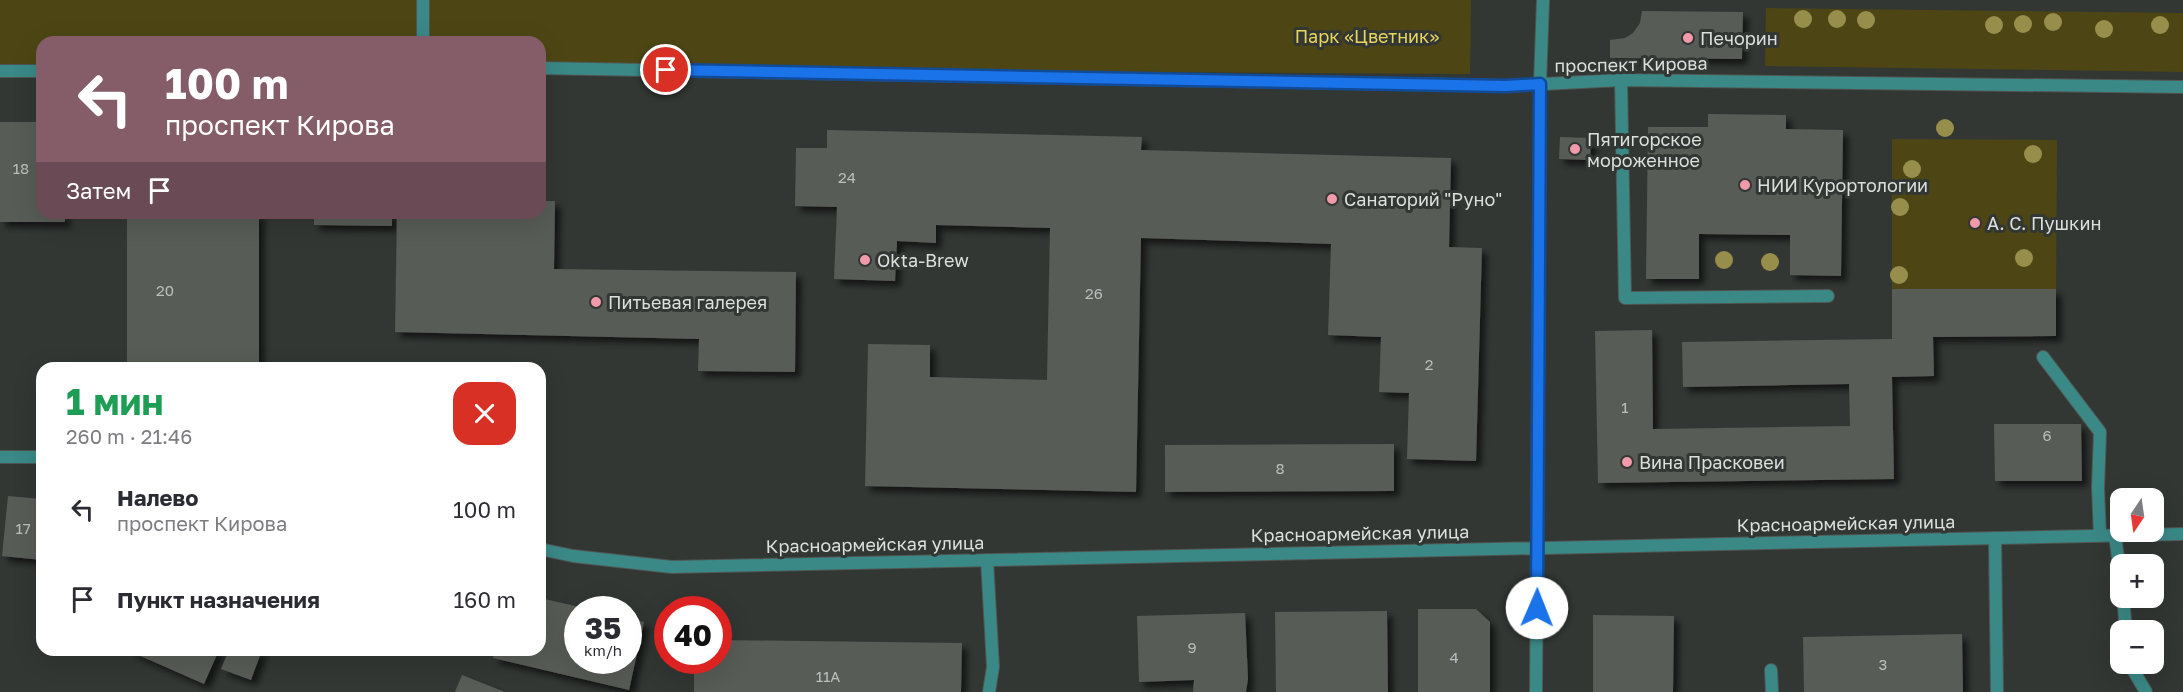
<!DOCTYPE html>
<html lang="ru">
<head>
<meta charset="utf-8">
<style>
	:root { --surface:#fff; --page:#f2f2f3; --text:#2b2b33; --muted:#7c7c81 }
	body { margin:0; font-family:"Golos Text",sans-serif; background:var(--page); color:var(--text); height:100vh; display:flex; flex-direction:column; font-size:22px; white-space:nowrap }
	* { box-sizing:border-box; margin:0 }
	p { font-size:20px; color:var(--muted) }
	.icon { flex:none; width:33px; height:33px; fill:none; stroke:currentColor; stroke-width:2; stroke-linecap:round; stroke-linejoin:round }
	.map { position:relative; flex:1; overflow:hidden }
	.details { position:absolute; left:36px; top:362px; width:510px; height:294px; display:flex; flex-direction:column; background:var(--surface); border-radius:18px; box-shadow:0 6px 24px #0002 }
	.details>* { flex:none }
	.top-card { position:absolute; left:36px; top:36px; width:510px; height:183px; border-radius:18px; box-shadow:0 6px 24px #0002; background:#855d69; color:#fff; overflow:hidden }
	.needle { width:39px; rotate:193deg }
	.tools { position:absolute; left:2110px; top:488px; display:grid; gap:12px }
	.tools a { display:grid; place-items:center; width:54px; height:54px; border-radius:12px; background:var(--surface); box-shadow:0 6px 24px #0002; font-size:30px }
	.speed { position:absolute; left:564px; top:596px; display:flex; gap:12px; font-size:30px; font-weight:700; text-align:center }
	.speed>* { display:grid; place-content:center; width:78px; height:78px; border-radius:50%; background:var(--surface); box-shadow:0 6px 24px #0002; line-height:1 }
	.speed small { font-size:15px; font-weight:400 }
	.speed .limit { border:9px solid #d22; background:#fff; color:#111 }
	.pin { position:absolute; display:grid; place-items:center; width:51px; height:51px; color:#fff; margin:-26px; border:3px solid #fff; border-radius:50%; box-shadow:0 2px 6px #0007 }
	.me { position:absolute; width:66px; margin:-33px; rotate:1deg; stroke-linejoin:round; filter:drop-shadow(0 0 4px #0008) }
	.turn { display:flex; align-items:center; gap:21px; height:126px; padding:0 30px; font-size:27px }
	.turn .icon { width:78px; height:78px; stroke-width:2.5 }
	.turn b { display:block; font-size:42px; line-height:51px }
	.then { display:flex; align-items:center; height:57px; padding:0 30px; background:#0003; gap:12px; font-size:22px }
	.round { display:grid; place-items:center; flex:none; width:63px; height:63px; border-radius:18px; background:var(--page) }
	.headline { display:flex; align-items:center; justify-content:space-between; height:102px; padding:0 30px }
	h1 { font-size:36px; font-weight:700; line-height:45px; color:#1e9e55 }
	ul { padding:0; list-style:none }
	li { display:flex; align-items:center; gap:18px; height:90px; padding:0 30px }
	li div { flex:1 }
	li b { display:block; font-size:22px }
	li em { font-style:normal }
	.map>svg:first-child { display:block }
	.green { fill:#4d4614 }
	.building { fill:#595b57; filter:url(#shadow) }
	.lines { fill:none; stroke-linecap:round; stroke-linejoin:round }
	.service-casing { stroke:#515552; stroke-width:14 }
	.minor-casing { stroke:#515552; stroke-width:14 }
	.tertiary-casing { stroke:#515552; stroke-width:14 }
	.service { stroke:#3a8987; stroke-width:12 }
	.minor { stroke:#3a8987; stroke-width:12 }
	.tertiary { stroke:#3a8987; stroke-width:12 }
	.tree { fill:#968e4a }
	.route-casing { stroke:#114b97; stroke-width:15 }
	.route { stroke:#1a73e8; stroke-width:10 }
	.poi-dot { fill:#f39aaa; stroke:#323734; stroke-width:2 }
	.labels { text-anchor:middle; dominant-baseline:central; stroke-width:6; stroke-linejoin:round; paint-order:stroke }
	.number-label { font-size:15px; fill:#bbbebc }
	.park-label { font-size:18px; fill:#e7d55c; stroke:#323734 }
	.poi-label { font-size:18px; fill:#dcdfdd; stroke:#323734; text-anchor:start }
	.street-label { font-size:18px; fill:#dcdfdd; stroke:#323734 }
</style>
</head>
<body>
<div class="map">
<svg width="2183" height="692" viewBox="0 0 2183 692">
	<defs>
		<filter id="shadow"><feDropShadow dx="5.5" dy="5.5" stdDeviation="3" flood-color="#0009"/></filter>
	</defs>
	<rect width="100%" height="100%" fill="#323734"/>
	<path class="green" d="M0,0H1471L1470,74L540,68V42H42V69H0Z
		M1766,8L2183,13V72L1765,66Z
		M1892,139L2057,140L2056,289H1892Z"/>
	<path class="building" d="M1642,11L1743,12L1742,59L1610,58V40L1625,38L1633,33L1640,23Z
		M1708,114L1786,115V129L1843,130L1841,276L1790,275V235L1699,234V279H1646L1648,127H1708Z
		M0,122H42V213H65V222H0Z
		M827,130L1142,137L1141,150L1451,158L1449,247L1482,248L1476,461L1407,459L1409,393L1379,392L1381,337L1328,335L1331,244L1141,238L1136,492L865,486L868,344L930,345V377L1047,380L1050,228L936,225V243L897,241L895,281L834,279L837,207L795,206L796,148H827Z
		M1560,137L1591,138L1590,160L1559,159Z
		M540,201H555L554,269L796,272L795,372L698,371L699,339L395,332L397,213H540Z
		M127,213H259V368H127Z
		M314,213H392V226L314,225Z
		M1892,289H2056V336L1933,337L1934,376L1892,377L1894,479L1598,483L1595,331L1652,330L1653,429L1850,426L1849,384L1683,387L1682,342L1892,339Z
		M1994,424H2081L2082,481H1995Z
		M1394,444V491L1165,492V445Z
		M8,496L42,499V560L2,556Z
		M540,598L584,608L578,609V660H628V618L644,622L629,690L493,658L495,650H540Z
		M1418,609H1476L1490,622V692H1418Z
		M1387,611L1388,692H1276L1275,612Z
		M1245,613L1248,679L1246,692H1193L1194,680L1139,682L1137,616Z
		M1593,615L1674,616L1673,692H1593Z
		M1962,634L1963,692H1804L1803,637Z
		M718,640L962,643L961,692H694V660H718Z
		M127,650H219L204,684Z
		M229,650H262L251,680L221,669Z
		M462,675L505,692H455Z"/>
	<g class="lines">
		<defs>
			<path id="service" d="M423,42V0
				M1621,80L1625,298L1828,296
				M2043,357L2100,432L2098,488L2100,535
				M2115,535L2121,581
				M1995,538L1997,692
				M987,560L993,667L989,692
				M2123,597L2126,630
				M2129,663L2146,692
				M1771,670L1772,692"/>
			<path id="minor" d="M540,68L1505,86L1621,80L2183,87
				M0,71H42
				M0,457H42
				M540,549L573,556L672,567L2183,534"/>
			<path id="tertiary" d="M1536,692L1540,84L1543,0"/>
		</defs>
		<use href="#service" class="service-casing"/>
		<use href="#minor" class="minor-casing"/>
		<use href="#tertiary" class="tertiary-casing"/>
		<use href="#service" class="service"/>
		<use href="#minor" class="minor"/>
		<use href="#tertiary" class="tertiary"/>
	</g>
	<g class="tree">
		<circle cx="1803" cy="19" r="9"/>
		<circle cx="1837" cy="19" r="9"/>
		<circle cx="1866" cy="20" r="9"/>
		<circle cx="2053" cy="22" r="9"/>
		<circle cx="2023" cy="24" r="9"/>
		<circle cx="1994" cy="25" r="9"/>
		<circle cx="2160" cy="25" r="9"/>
		<circle cx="2104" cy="29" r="9"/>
		<circle cx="1945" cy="128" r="9"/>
		<circle cx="2033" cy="154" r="9"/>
		<circle cx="1912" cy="169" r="9"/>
		<circle cx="1900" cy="207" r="9"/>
		<circle cx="2024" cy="258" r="9"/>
		<circle cx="1724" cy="260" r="9"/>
		<circle cx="1770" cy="262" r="9"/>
		<circle cx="1899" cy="275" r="9"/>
	</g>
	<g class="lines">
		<defs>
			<path id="route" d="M666,70L1505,86L1540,84L1537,608"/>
		</defs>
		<use href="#route" class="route-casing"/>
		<use href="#route" class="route"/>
	</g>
	<g class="poi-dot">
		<circle cx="1688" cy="38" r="6"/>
		<circle cx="1575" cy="149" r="6"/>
		<circle cx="1745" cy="185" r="6"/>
		<circle cx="1332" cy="199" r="6"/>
		<circle cx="1975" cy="223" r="6"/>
		<circle cx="865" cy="260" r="6"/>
		<circle cx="596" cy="302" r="6"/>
		<circle cx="1627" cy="462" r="6"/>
	</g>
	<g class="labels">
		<g class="number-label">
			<text x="21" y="168">18</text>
			<text x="847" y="177">24</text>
			<text x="165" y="290">20</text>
			<text x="1094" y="293">26</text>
			<text x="1429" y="364">2</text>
			<text x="1625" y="407">1</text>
			<text x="2047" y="435">6</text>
			<text x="1280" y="468">8</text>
			<text x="23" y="528">17</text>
			<text x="1192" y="647">9</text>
			<text x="1454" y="657">4</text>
			<text x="1883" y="664">3</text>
			<text x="828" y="676">11А</text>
		</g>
		<g class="park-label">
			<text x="1367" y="36">Парк «Цветник»</text>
		</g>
		<g class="poi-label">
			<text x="1700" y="38">Печорин</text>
			<text x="1587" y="139">Пятигорское<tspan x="1587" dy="21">мороженное</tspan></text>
			<text x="1757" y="185">НИИ Курортологии</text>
			<text x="1344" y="199">Санаторий "Руно"</text>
			<text x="1987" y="223">А. С. Пушкин</text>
			<text x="877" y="260">Okta-Brew</text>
			<text x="608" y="302">Питьевая галерея</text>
			<text x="1639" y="462">Вина Прасковеи</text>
		</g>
		<g class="street-label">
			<text transform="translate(1631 64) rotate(-1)">проспект Кирова</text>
			<text transform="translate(1846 523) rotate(-1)">Красноармейская улица</text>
			<text transform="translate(1360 533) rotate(-1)">Красноармейская улица</text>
			<text transform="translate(875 544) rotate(-1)">Красноармейская улица</text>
		</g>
	</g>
</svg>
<div class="tools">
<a><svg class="needle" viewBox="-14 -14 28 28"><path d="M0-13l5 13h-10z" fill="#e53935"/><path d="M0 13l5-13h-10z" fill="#7c7c81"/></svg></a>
<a>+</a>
<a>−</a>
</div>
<div class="speed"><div>35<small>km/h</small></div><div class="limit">40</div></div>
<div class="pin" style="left:666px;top:70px;background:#d93025"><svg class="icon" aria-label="arrive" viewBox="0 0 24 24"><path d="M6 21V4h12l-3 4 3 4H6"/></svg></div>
<svg class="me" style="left:1537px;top:608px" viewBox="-20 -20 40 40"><circle r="19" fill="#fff"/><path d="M0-13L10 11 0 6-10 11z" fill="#1a73e8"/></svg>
<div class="top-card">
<div class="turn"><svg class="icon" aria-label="left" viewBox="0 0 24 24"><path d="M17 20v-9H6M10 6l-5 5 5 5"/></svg><div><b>100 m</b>проспект Кирова</div></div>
<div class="then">Затем<svg class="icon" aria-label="arrive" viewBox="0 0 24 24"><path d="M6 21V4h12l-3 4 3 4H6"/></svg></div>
</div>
<section class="details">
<div class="headline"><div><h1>1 мин</h1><p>260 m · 21:46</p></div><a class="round" style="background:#d93025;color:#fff"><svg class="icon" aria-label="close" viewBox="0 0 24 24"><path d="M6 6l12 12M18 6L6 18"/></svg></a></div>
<ul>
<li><svg class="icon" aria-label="left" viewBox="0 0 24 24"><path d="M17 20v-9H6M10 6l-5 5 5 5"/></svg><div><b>Налево</b><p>проспект Кирова</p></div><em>100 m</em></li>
<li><svg class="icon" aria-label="arrive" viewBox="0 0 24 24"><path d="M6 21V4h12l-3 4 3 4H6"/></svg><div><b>Пункт назначения</b></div><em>160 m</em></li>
</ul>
</section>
</div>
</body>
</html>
